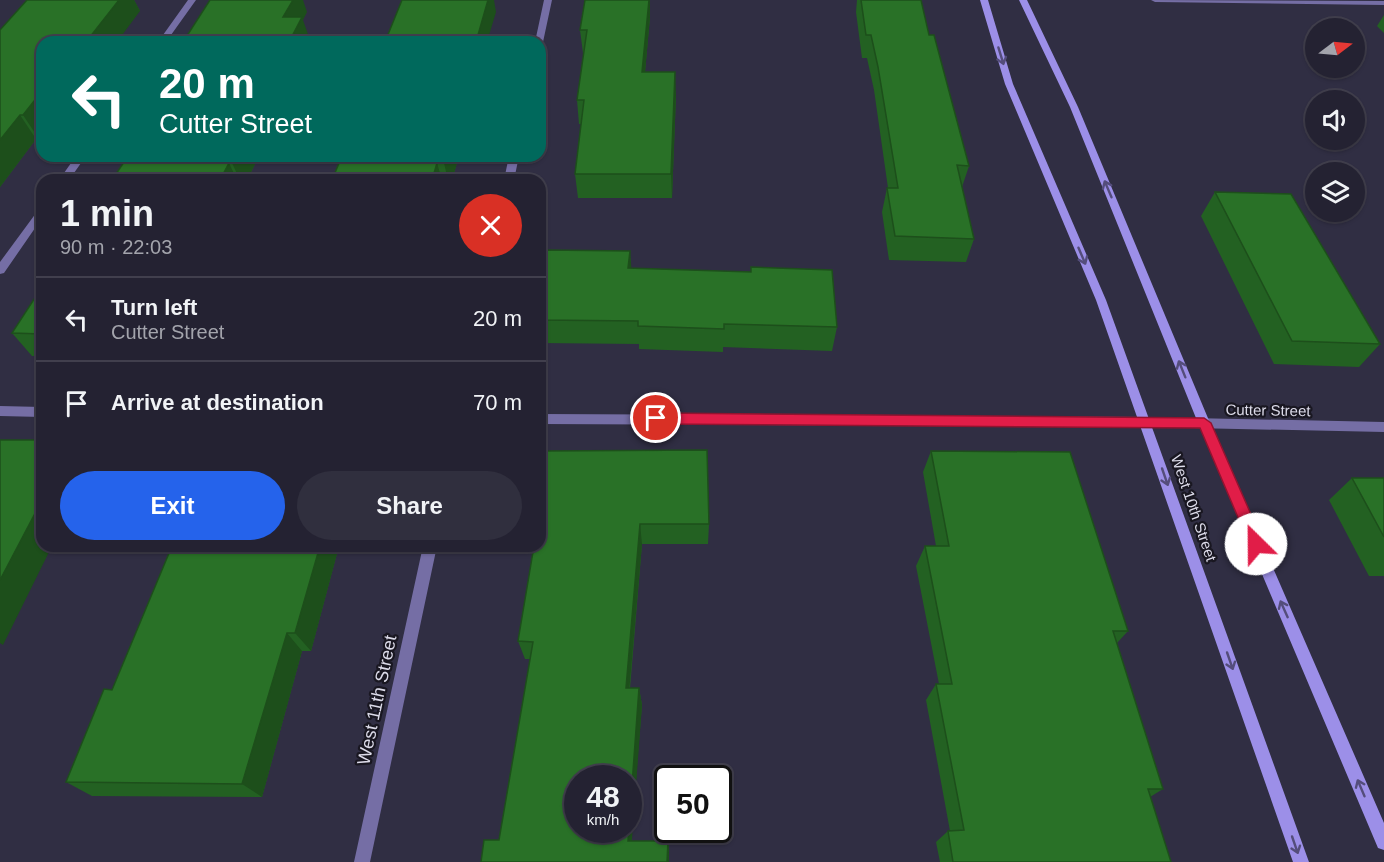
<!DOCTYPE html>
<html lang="en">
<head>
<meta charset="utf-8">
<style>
	:root { --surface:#242232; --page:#302f3e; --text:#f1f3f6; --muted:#a3a4ac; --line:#413f4d; --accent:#2563eb }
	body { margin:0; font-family:Helvetica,sans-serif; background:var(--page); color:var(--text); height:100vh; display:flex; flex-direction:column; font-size:22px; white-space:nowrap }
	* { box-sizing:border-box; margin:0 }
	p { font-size:20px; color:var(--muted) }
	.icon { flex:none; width:33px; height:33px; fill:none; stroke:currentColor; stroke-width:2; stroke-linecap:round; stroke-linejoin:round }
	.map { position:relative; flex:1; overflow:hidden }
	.side { position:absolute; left:36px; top:174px; width:510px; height:378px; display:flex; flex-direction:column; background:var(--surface); border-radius:18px; box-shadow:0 2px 4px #0004,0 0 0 2px var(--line) }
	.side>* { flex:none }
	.guide { position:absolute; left:36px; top:36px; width:510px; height:126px; border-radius:18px; box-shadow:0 2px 4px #0004,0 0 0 2px var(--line); background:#00695c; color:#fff; overflow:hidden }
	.needle { width:39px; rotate:74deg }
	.fabs { position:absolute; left:1305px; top:18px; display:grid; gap:12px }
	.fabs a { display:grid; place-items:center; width:60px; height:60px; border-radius:50%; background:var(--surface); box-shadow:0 2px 4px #0004,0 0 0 2px var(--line); font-size:30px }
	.speed { position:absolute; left:564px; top:765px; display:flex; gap:12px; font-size:30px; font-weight:700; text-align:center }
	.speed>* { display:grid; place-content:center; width:78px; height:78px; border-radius:50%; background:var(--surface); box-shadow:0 2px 4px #0004,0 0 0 2px var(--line); line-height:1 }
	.speed small { font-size:15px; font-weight:400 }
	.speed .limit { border:3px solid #111; border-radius:9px; background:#fff; color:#111 }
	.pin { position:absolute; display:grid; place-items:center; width:51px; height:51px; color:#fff; margin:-26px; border:3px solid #fff; border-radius:50%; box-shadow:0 2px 6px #0007 }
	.me { position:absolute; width:66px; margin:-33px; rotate:337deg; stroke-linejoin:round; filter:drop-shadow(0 0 4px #0008) }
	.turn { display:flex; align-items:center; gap:21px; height:126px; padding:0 24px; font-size:27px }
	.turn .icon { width:78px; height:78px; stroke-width:2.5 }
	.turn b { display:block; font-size:42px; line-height:51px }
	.round { display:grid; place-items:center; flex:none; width:63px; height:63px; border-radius:32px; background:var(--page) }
	.head { display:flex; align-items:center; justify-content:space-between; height:102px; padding:0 24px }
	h1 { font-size:36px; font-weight:700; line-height:45px }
	.cta { display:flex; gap:12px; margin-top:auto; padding:12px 24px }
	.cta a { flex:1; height:69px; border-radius:36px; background:var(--accent); color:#fff; font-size:24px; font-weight:700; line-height:69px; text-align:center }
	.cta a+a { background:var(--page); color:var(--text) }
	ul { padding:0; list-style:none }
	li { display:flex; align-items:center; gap:18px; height:84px; padding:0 24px; border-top:2px solid var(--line) }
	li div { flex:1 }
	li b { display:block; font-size:22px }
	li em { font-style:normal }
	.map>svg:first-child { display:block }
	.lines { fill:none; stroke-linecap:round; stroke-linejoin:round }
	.street { fill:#756ea5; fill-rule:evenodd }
	.secondary { fill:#9c8fe8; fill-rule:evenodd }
	.wall { fill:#236122 }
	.shaded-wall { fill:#1d4f1b }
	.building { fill:#297127; stroke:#1d4f1b; stroke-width:1.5; fill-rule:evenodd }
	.oneway { stroke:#544d7b }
	.route { fill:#e11d48; stroke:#92132f; stroke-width:1.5 }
	.labels { text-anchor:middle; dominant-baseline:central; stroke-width:4.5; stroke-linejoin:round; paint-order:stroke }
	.street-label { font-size:15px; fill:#dcdbe9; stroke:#191721 }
	.near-street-label { font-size:18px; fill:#dcdbe9; stroke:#191721 }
</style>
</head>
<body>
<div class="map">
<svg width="1384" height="862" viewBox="0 0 1384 862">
	<rect width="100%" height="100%" fill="#302e43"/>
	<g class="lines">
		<path class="street" d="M188,0H196L166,42H158Z
			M544,0H552L543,42L540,44V42H535Z
			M1151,0L1384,1V5L1155,2Z
			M76,156H86L69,180H59Z
			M509,156H519L514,180H504Z
			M42,208V218L4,273L0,274V262L39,209Z
			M0,406L42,407V417L0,416Z
			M540,414L1146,417L1384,422V432L1146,427L540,424Z
			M423,546H437L370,862H354Z"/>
		<path class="secondary" d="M980,0H988L1013,84L1106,300L1309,862H1293L1096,300L1005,84Z
			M1019,0H1027L1078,107L1210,423L1384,823V850L1378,848L1198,423L1070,107Z"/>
	</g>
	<path class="wall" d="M27,0H134L140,11L42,42L39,139H36L0,187V30Z
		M585,0H650V17L645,72L676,95L672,198H578L575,174L581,124H579L577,100L584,53H583L580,30Z
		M857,0H921L929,35L969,166L962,187L974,239L966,262L889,260L882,212L887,188H888L874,90L867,58H862L856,12Z
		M1384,15V33L1377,26Z
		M259,156L247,180H112Z
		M342,156H459L452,180H332Z
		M1215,192L1380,344L1359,367L1274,364L1201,216Z
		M630,251L631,268L837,327L832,351L723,347V352L639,349V344L540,343V277Z
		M42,287V356H32L12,333Z
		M931,451L1128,631L1117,643L1163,789L1150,797L1171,862H940L936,842L948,831H950L926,700L936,684H939L916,566L925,546H936L923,472Z
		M1352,478H1384V576H1369L1329,500Z
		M540,502L709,524L708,544H642L630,688H639L642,705L631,841H668L669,853L499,840L530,659H525L518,641L540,546Z
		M339,546L311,651H302L262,797L92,796L66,782L112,690Z"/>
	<path class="shaded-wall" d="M119,0H134L140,11L117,42H86Z
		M293,0H303L307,12L303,20L310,40L309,42H289L283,17Z
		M488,0H494L496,12L487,42H476Z
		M649,0H650V17L643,95L642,72Z
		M675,72L676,95L672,198L671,174Z
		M42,91V136L39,139L23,115Z
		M20,115L36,139L0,187V140Z
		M236,156H259L247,180H240L232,163Z
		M446,156H459L452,180H448L444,163Z
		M229,163L237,180H220Z
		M437,163L442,180H432Z
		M630,251L632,275L628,268Z
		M41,502L42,504V546H52L3,645L0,643V580Z
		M640,524L642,544L628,704L626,688Z
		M320,546H339L311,651L295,633Z
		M287,633L302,651L262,797L242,784Z
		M639,688L642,705L631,852L628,841Z
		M668,841L669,853V862H667Z"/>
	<path class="building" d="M27,0H119L86,42H42V91L23,115H20L0,140V30Z
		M210,0H293L283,17H302L289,42H183Z
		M402,0H488L476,42H385Z
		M585,0H649L642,72H675L671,174H575L584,100H577L587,30H580Z
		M861,0H921L929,35H934L969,166L957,165L974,239L895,236L887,188H898L878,67L871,35H866Z
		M128,156H236L232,163H229L220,180H112Z
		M342,156H446L444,163H437L432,180H332Z
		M1215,192L1291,194L1380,344L1292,341Z
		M545,250L630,251L628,268L751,272V267L832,270L837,327L724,324V329L638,326V321L540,320V277Z
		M42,287V334L12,333Z
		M0,440H42V502H41L0,580Z
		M707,450L709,524H640L626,688H639L628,841H668L667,862H481L484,840H499L533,642L518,641L534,546H540V502L545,451ZM578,778H628V830H578Z
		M931,451L1070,452L1128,631H1113L1163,789H1148L1171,862H953L948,831L964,830L936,684H952L925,546H949Z
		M1352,478H1384V537Z
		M172,546H320L295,633H287L242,784L66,782L104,689L112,690Z"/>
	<defs><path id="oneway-shaft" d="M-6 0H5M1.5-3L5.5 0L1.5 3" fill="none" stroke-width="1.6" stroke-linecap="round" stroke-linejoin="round" transform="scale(1.5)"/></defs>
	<g class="oneway">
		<use href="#oneway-shaft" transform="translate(1001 56) rotate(73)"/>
		<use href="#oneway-shaft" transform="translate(1108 189) rotate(-113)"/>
		<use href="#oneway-shaft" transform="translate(1082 256) rotate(67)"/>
		<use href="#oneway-shaft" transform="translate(1182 369) rotate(-112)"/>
		<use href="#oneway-shaft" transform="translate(1165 477) rotate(71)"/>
		<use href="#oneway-shaft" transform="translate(1284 609) rotate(-114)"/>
		<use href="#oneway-shaft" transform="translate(1230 661) rotate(71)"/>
		<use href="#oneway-shaft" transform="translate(1361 788) rotate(-113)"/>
		<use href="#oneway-shaft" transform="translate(1295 845) rotate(71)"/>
	</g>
	<path class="route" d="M656,413L1204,418L1211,423L1264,544L1256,550L1251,548L1200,428L656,424L649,418Z"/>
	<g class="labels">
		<g class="street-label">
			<text transform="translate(1268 410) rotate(1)">Cutter Street</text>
			<text transform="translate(1194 508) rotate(71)">West 10th Street</text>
		</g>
		<g class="near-street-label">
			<text transform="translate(377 700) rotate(-78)">West 11th Street</text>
		</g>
	</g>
</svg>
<div class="fabs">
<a><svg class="needle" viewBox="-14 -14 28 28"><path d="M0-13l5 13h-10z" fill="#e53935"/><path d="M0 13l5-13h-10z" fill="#a3a4ac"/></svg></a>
<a><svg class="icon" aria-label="sound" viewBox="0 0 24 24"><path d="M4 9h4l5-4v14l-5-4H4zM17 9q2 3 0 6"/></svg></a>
<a><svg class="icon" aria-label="layers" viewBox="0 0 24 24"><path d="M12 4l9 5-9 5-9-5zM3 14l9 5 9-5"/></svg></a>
</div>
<div class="speed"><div>48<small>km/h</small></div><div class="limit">50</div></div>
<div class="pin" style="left:656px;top:418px;background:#d93025"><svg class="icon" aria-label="arrive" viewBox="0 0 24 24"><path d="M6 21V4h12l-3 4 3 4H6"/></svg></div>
<svg class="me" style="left:1256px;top:544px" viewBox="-20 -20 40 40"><circle r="19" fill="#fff"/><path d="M0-13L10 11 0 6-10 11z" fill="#e11d48"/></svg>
<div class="guide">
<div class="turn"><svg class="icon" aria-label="left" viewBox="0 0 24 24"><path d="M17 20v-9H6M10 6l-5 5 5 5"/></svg><div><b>20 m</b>Cutter Street</div></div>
</div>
<section class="side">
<div class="head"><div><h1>1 min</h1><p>90 m · 22:03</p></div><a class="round" style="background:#d93025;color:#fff"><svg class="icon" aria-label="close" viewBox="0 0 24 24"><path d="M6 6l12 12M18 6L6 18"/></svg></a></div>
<ul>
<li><svg class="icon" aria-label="left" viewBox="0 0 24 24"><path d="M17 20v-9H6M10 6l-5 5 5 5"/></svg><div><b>Turn left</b><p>Cutter Street</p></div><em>20 m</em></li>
<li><svg class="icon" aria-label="arrive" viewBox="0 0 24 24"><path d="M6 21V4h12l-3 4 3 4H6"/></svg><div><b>Arrive at destination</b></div><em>70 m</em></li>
</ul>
<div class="cta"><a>Exit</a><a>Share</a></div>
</section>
</div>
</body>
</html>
